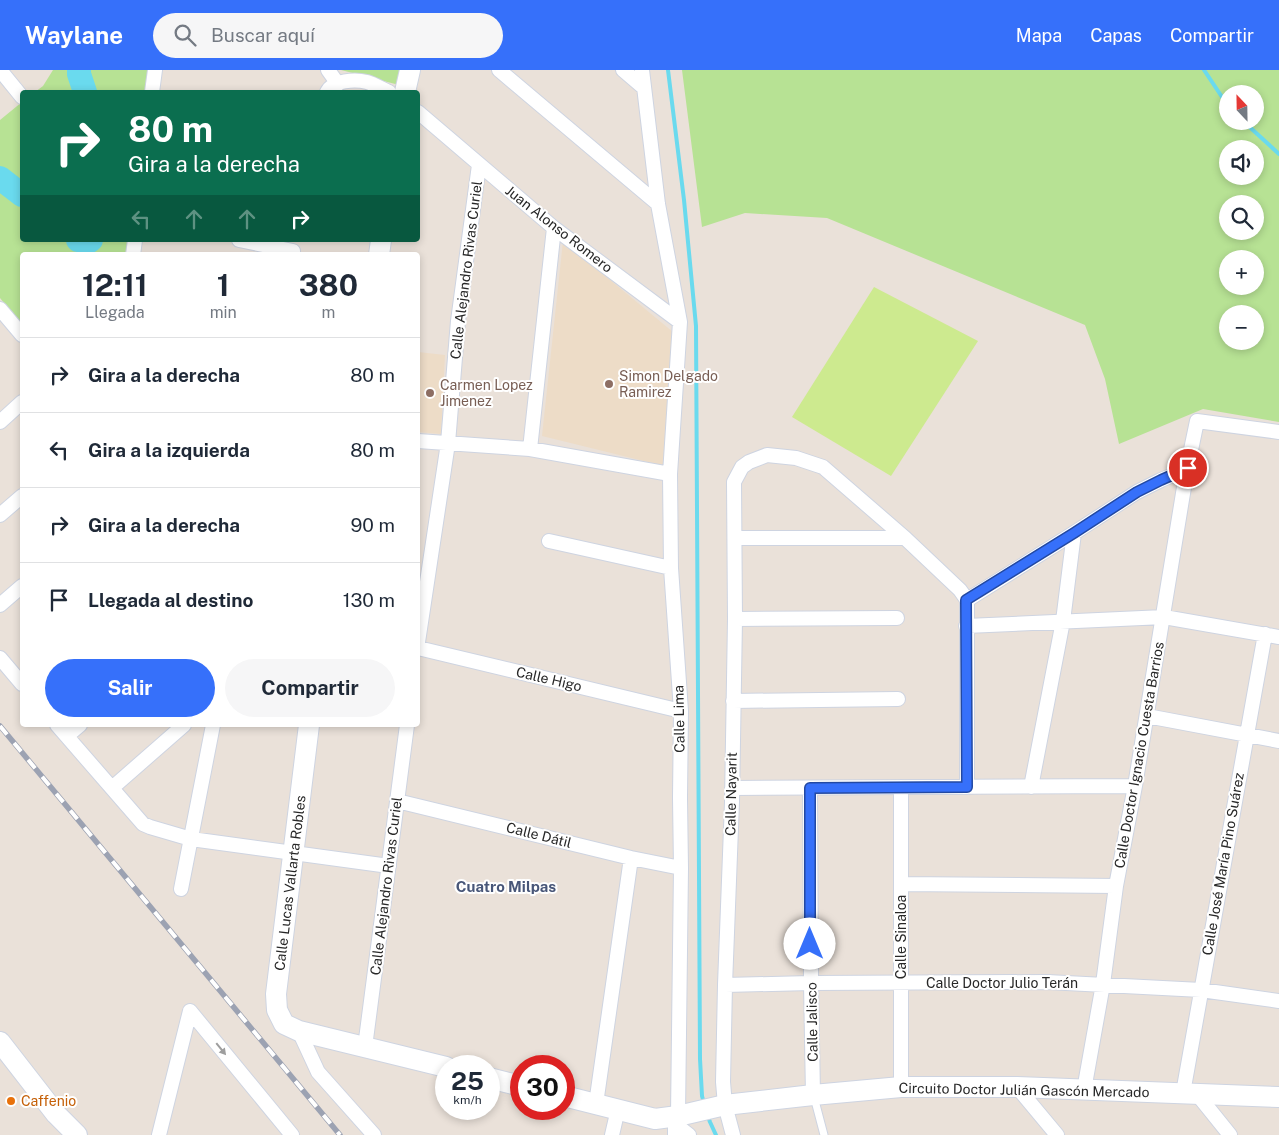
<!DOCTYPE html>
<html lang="es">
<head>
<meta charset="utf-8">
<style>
	:root { --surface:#fff; --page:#f6f6f7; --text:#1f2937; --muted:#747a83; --line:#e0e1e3; --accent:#3670fa }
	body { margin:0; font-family:"Public Sans",sans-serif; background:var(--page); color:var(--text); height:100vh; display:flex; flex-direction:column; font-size:19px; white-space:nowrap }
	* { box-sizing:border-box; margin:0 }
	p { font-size:16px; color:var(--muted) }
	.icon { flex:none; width:28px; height:28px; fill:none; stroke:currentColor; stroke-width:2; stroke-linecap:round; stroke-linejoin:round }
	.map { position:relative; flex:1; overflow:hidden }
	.side { position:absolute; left:20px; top:182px; width:400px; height:475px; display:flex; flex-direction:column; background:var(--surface); border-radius:5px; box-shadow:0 2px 8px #0003 }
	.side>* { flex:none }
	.top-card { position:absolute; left:20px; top:20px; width:400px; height:152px; border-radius:5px; box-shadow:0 2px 8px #0003; background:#0b6e4f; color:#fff; overflow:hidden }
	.needle { width:32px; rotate:338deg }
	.fabs { position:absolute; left:1219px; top:15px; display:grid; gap:10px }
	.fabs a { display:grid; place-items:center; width:45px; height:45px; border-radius:50%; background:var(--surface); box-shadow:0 2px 8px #0003; font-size:25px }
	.speed { position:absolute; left:435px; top:985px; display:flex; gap:10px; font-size:25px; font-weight:700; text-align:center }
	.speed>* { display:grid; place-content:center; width:65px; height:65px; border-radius:50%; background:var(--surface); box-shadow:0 2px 8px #0003; line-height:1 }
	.speed small { font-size:12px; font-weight:400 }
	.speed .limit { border:8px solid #d22; background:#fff; color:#111 }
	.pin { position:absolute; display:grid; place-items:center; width:42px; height:42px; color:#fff; margin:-21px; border:2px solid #fff; border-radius:50%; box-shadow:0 1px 5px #0007 }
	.me { position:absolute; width:55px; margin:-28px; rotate:0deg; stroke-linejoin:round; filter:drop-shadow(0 0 4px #0008) }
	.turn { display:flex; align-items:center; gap:18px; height:105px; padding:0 25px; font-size:22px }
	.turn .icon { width:65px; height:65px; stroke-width:2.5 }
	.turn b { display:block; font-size:35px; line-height:42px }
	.lanes { display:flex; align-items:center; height:48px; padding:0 25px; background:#0003; justify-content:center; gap:25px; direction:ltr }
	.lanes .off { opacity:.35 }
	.eta { display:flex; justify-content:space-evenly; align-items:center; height:85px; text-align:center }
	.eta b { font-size:30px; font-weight:700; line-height:35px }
	.action { display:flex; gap:10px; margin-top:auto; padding:10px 25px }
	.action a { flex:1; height:58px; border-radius:30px; background:var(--accent); color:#fff; font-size:20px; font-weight:700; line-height:58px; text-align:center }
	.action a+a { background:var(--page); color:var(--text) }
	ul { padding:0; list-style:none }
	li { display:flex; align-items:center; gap:15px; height:75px; padding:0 25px; border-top:1px solid var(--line) }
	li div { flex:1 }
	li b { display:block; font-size:19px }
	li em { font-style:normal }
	header { display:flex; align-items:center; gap:30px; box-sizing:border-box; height:70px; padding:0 25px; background:var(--accent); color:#fff }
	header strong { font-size:24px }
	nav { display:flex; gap:28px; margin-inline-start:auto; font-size:18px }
	.search { width:350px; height:45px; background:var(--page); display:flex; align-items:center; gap:12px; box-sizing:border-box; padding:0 18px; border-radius:28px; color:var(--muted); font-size:19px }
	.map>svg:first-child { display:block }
	.education { fill:#eddcc7 }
	.green { fill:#b7e294; fill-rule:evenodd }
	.pitch { fill:#cdea8f }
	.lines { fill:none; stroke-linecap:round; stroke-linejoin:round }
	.stream { stroke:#6adaee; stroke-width:4 }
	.river { stroke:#6adaee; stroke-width:24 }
	.lane-casing { stroke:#ced4e1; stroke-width:9 }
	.street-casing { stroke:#ced4e1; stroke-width:16 }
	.secondary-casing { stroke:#ced4e1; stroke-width:22 }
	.lane { stroke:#fff; stroke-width:7 }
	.street { stroke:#fff; stroke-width:14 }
	.secondary { stroke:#fff; stroke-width:20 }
	.rail-casing { stroke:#9ca2b2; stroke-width:5.5 }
	.rail { stroke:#fff; stroke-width:4; stroke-dasharray:11; stroke-linecap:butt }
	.oneway { fill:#9e9e9e }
	.route-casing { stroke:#2349a2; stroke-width:12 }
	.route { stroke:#3670fa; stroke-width:9 }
	.education-dot { fill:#8d6e63; stroke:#fff; stroke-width:2 }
	.food-dot { fill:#e8710a; stroke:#fff; stroke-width:2 }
	.labels { text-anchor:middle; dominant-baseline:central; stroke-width:4; stroke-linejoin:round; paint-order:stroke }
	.street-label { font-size:14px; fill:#282828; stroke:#fff }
	.education-label { font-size:14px; fill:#785e54; stroke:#fff; text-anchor:start }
	.food-label { font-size:14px; fill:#c56008; stroke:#fff; text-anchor:start }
	.neighbourhood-label { font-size:15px; font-weight:bold; fill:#485678; stroke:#fff }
</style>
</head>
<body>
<header>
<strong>Waylane</strong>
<div class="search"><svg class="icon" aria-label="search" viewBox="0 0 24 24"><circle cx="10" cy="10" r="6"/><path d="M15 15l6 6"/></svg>Buscar aquí</div>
<nav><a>Mapa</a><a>Capas</a><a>Compartir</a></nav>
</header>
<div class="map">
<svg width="1279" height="1065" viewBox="0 0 1279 1065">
	<rect width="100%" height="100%" fill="#eae1d9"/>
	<path class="education" d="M563,171L673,262L664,396L542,366Z
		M418,282L445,285L441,364L418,362Z"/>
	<path class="green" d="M53,0H154L149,22H35L43,16Z
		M341,0H407L403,16Z
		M682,0H1279V352L1203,339L1119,374L1105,309L1085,255L827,148L745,143L702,157ZM1228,24H1255V51H1228ZM1228,79H1255V106H1228ZM1228,134H1255V161H1228ZM1228,189H1255V216H1228ZM1228,244H1255V271H1228Z
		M22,32V170H128L125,185H22V255L0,228V50Z"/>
	<path class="pitch" d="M874,217L978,271L891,406L792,347Z"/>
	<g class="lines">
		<path class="stream" d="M668,0L684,130L696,256L700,989L702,1026L704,1033
			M1204,0L1228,36
			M1243,51L1279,84
			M707,1044L710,1052L716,1065"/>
		<path class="river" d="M79,0V4L85,22
			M0,108L22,125
			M78,170L88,172L91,170"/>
		<defs>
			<path id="lane" d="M814,1027L824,1065"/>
			<path id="street" d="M0,0L22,27
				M328,0L338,14
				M499,0L658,134
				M623,0L644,18
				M642,0L658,134L680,252L670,404L671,498L681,641L680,728L681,798L678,1046L675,1054V1065
				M152,22L155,0
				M327,22C333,10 355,9 367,12C374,14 382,19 389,22
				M418,42L554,158L680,252
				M239,170L293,181
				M133,185L135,170
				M0,239L22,265
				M0,352L22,332
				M418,371L530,379L670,404
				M530,379L554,158
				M0,445L22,426
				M735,468H905
				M549,471L671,498
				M967,530L1074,463L1137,422L1161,410L1187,399
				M0,535L22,516
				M735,549L897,548
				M966,556L1164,547L1279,567
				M418,572L448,373L458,251L479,95
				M418,578L681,641
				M0,588L22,614
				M733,631L898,629
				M1147,646L1279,671
				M57,655L143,754L150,757L191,769L389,796
				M67,666L80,655
				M901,717V1017
				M1031,717L1063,551L1074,463
				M112,718L184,655
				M732,718L1135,716
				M810,718L811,913L813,1025
				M397,731L631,788L681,798
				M901,814L1116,816
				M181,819L213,655
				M725,915L811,913L1047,912L1201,920L1279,931
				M190,941L292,1065
				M299,961L318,1002L374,1065
				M365,977L407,655
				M1017,1017L1057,1065
				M1084,1020L1103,914L1116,816L1135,716L1187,399L1197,351L1279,362
				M1183,1023L1265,564
				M1197,1024L1230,1065
				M596,1034L631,788
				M675,1054L689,1065
				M159,1065L190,941
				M612,1065L618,1039
				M733,1065L725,1035L723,1012L725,915L732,732L735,549L734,412L742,397L749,392L767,385L796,388L823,397L905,468L960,520L967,530V717"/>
			<path id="secondary" d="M405,22L410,0
				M379,185L381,170
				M309,655L276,924L277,940L284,954L299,961L446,997
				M0,972L56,1044L77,1065
				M489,1008L521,1016
				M564,1026L655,1049L678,1046L725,1035L813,1025L901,1017H1017L1279,1027"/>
		</defs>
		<use href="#lane" class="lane-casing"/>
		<use href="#street" class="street-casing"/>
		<use href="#secondary" class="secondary-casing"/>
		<use href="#lane" class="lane"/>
		<use href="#street" class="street"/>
		<use href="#secondary" class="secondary"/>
		<defs>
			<path id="rail" d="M0,656L340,1065"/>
		</defs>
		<use href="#rail" class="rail-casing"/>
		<use href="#rail" class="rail"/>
	</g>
	<defs><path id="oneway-solid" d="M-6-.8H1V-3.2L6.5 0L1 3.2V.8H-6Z" transform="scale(1.25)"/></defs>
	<use class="oneway" href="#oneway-solid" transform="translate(221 979) rotate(51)"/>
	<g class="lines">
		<defs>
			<path id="route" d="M810,874V718L967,717L966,530L1074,463L1137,422L1161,410L1188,398"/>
		</defs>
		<use href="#route" class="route-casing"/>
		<use href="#route" class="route"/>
	</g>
	<g class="education-dot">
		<circle cx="609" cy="314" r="5"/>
		<circle cx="430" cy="323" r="5"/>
	</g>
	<circle class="food-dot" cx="11" cy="1031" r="5"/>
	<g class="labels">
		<g class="street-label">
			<text transform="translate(559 159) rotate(38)">Juan Alonso Romero</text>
			<text transform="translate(466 200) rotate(-83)">Calle Alejandro Rivas Curiel</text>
			<text transform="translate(549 609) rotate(13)">Calle Higo</text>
			<text transform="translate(679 649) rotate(-91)">Calle Lima</text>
			<text transform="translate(1139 685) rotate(-80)">Calle Doctor Ignacio Cuesta Barrios</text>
			<text transform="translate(731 724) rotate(-89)">Calle Nayarit</text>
			<text transform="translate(539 765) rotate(14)">Calle Dátil</text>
			<text transform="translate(1223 794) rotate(-80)">Calle José María Pino Suárez</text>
			<text transform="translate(290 813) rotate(-83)">Calle Lucas Vallarta Robles</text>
			<text transform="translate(386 816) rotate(-83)">Calle Alejandro Rivas Curiel</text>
			<text transform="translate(901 867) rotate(-90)">Calle Sinaloa</text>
			<text x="1002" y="913">Calle Doctor Julio Terán</text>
			<text transform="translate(812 952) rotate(-91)">Calle Jalisco</text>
			<text transform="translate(1024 1020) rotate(1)">Circuito Doctor Julián Gascón Mercado</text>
		</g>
		<g class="education-label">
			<text x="619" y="306">Simon Delgado<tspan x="619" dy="16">Ramirez</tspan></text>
			<text x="440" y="315">Carmen Lopez<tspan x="440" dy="16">Jimenez</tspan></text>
		</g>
		<g class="food-label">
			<text x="21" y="1031">Caffenio</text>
		</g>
		<g class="neighbourhood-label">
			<text x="506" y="816">Cuatro Milpas</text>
		</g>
	</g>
</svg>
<div class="fabs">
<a><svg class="needle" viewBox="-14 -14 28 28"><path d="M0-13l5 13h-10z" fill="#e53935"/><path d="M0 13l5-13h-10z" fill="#747a83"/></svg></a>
<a><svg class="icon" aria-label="sound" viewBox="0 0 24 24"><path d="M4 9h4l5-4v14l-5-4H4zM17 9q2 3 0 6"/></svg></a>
<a><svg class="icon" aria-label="search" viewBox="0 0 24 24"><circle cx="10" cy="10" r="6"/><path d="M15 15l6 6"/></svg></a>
<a>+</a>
<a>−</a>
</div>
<div class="speed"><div>25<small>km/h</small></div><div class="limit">30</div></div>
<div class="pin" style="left:1188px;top:398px;background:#d93025"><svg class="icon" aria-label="arrive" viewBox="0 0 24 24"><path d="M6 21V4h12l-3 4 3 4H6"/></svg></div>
<svg class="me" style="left:810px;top:874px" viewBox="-20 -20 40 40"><circle r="19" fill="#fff"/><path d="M0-13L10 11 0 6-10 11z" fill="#3670fa"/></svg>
<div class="top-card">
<div class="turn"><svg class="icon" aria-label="right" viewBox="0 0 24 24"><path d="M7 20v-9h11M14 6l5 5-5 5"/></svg><div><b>80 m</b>Gira a la derecha</div></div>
<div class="lanes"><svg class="icon off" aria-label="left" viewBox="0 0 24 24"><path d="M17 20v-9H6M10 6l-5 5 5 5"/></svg><svg class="icon off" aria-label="ahead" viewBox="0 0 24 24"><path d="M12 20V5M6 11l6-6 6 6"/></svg><svg class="icon off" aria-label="ahead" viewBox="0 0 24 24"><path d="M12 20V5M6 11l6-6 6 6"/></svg><svg class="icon" aria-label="right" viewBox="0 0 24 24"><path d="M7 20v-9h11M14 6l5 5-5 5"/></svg></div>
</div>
<section class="side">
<div class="eta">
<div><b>12:11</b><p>Llegada</p></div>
<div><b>1</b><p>min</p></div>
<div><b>380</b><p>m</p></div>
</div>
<ul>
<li><svg class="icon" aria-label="right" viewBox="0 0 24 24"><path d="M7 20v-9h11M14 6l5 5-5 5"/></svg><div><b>Gira a la derecha</b></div><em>80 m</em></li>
<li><svg class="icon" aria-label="left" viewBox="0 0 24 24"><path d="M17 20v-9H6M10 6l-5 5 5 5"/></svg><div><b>Gira a la izquierda</b></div><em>80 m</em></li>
<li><svg class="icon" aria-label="right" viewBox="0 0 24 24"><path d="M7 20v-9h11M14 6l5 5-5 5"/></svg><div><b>Gira a la derecha</b></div><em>90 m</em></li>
<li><svg class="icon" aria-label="arrive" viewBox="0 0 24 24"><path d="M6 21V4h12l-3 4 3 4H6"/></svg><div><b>Llegada al destino</b></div><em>130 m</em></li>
</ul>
<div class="action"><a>Salir</a><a>Compartir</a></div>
</section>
</div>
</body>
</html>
